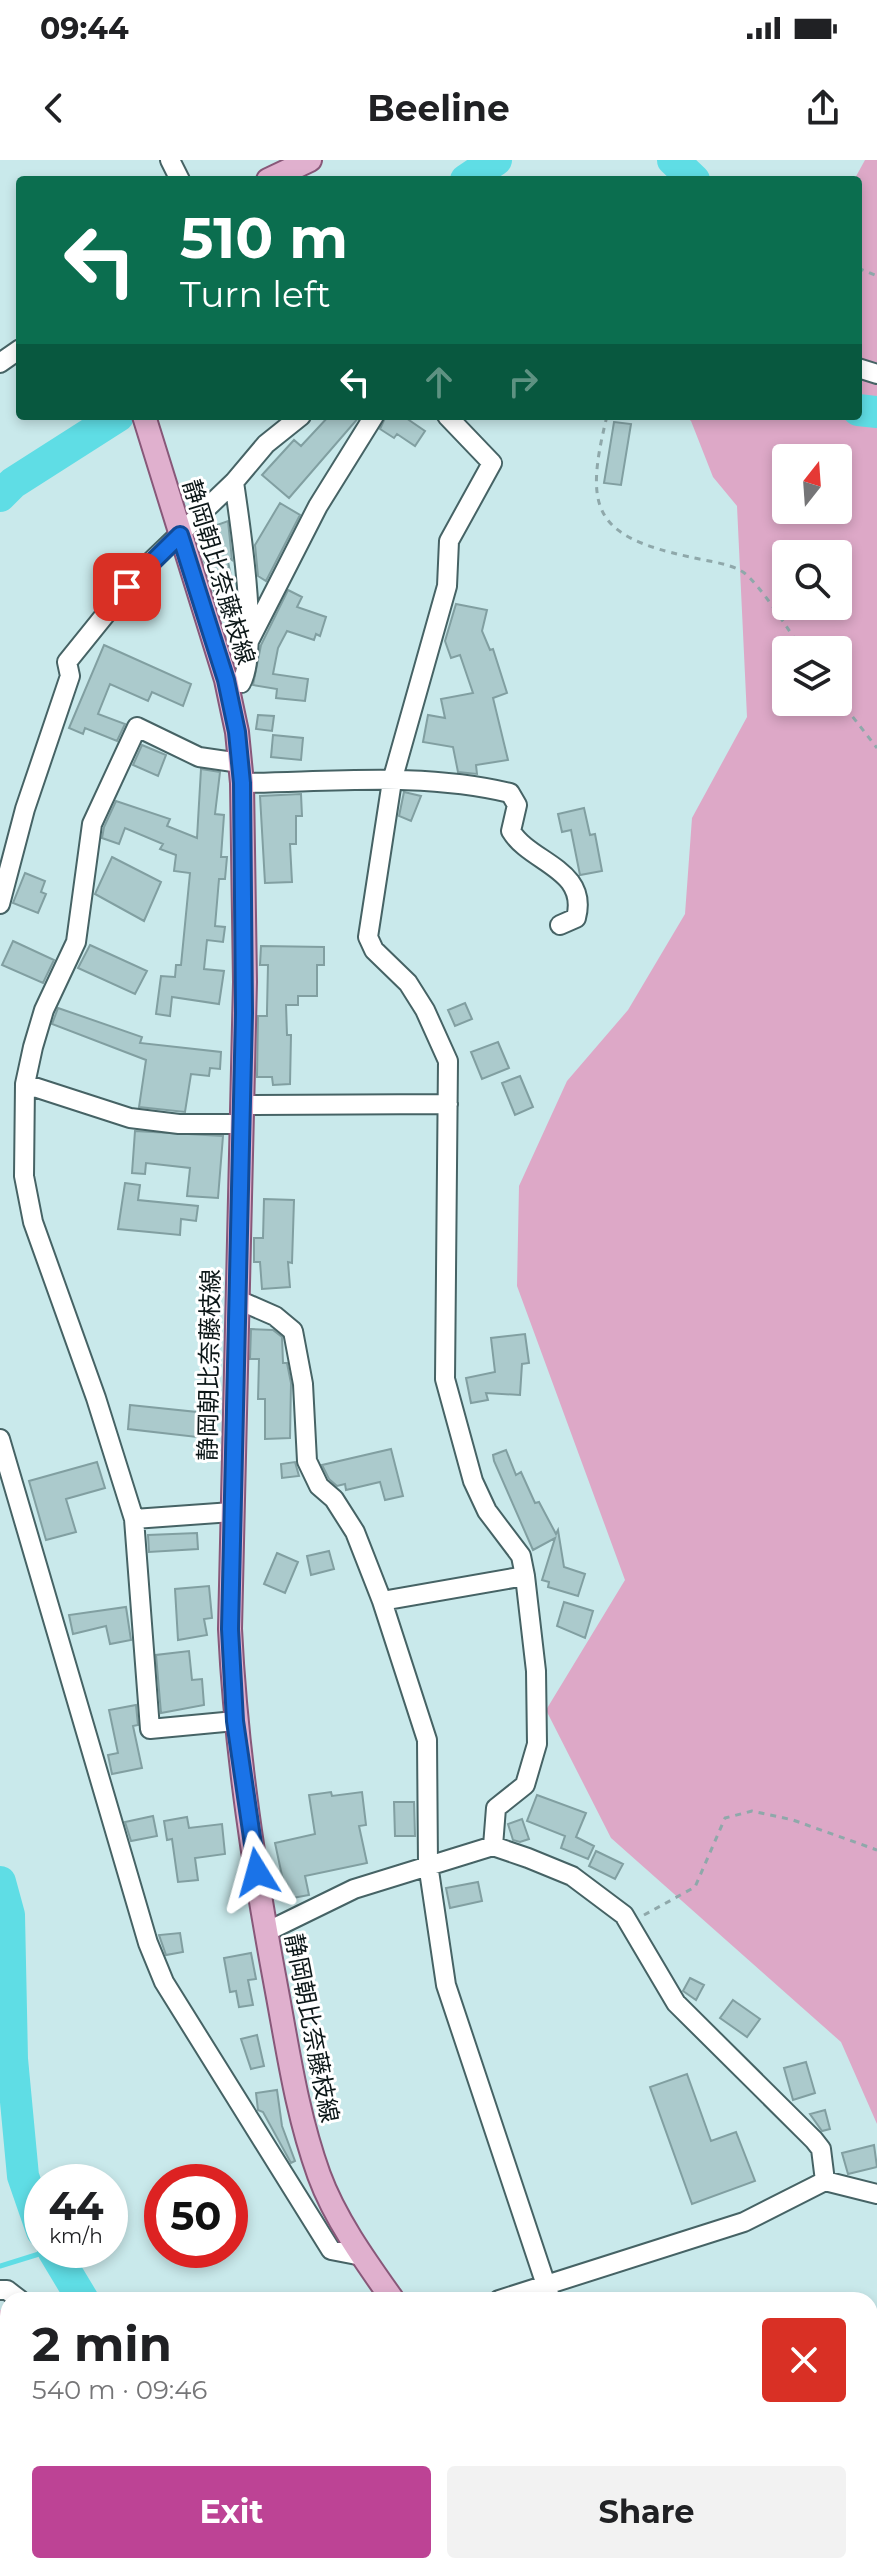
<!DOCTYPE html>
<html lang="en">
<head>
<meta charset="utf-8">
<style>
	:root { --surface:#fff; --page:#f2f2f2; --text:#202124; --muted:#757577; --accent:#bd4395 }
	body { margin:0; font-family:Montserrat,"Noto Sans JP",sans-serif; background:var(--page); color:var(--text); height:100vh; display:flex; flex-direction:column; font-size:30px; white-space:nowrap }
	* { box-sizing:border-box; margin:0 }
	p { font-size:26px; color:var(--muted) }
	.icon { flex:none; width:44px; height:44px; fill:none; stroke:currentColor; stroke-width:2; stroke-linecap:round; stroke-linejoin:round }
	.map { position:relative; flex:1; overflow:hidden }
	.drawer { position:absolute; left:0px; top:2132px; width:878px; height:282px; display:flex; flex-direction:column; background:var(--surface); border-radius:24px 24px 0 0; box-shadow:0 4px 12px #0003 }
	.drawer>* { flex:none }
	.guide { position:absolute; left:16px; top:16px; width:846px; height:244px; border-radius:8px; box-shadow:0 4px 12px #0003; background:#0b6e4f; color:#fff; overflow:hidden }
	.needle { width:52px; rotate:17deg }
	.fabs { position:absolute; left:772px; top:284px; display:grid; gap:16px }
	.fabs a { display:grid; place-items:center; width:80px; height:80px; border-radius:8px; background:var(--surface); box-shadow:0 4px 12px #0003; font-size:40px }
	.speed { position:absolute; left:24px; top:2004px; display:flex; gap:16px; font-size:40px; font-weight:700; text-align:center }
	.speed>* { display:grid; place-content:center; width:104px; height:104px; border-radius:50%; background:var(--surface); box-shadow:0 4px 12px #0003; line-height:1 }
	.speed small { font-size:20px; font-weight:400 }
	.speed .limit { border:12px solid #d22; background:#fff; color:#111 }
	.pin { position:absolute; display:grid; place-items:center; width:68px; height:68px; color:#fff; margin:-34px; border-radius:16px; box-shadow:0 4px 12px #0006 }
	.me { position:absolute; width:88px; margin:-44px; rotate:352deg; stroke-linejoin:round; filter:drop-shadow(0 0 6px #0008) }
	.turn { display:flex; align-items:center; gap:28px; height:168px; padding:0 32px; font-size:36px }
	.turn .icon { width:104px; height:104px; stroke-width:2.5 }
	.turn b { display:block; font-size:56px; line-height:68px }
	.lanes { display:flex; align-items:center; height:76px; padding:0 32px; background:#0003; justify-content:center; gap:40px; direction:ltr }
	.lanes .off { opacity:.35 }
	.round { display:grid; place-items:center; flex:none; width:84px; height:84px; border-radius:8px; background:var(--page) }
	.head { display:flex; align-items:center; justify-content:space-between; height:136px; padding:0 32px }
	h1 { font-size:48px; font-weight:700; line-height:60px }
	.primary-button { display:flex; gap:16px; margin-top:auto; padding:16px 32px }
	.primary-button a { flex:1; height:92px; border-radius:8px; background:var(--accent); color:#fff; font-size:32px; font-weight:700; line-height:92px; text-align:center }
	.primary-button a+a { background:var(--page); color:var(--text) }
	.status { display:flex; justify-content:space-between; align-items:center; height:56px; padding:0 40px; background:var(--surface); direction:ltr }
	.status svg { height:22px; fill:currentColor }
	header { display:flex; justify-content:space-between; align-items:center; height:104px; padding:0 32px; background:var(--surface); font-size:36px; font-weight:700 }
	.map>svg:first-child { display:block }
	.green { fill:#dda8c7; fill-rule:evenodd }
	.lines { fill:none; stroke-linecap:round; stroke-linejoin:round }
	.stream { stroke:#5fdde5; stroke-width:5 }
	.river { stroke:#5fdde5; stroke-width:32 }
	.building { fill:#abcacc; stroke:#819fa1; stroke-width:2 }
	.minor-casing { stroke:#466365; stroke-width:22 }
	.major-casing { stroke:#885879; stroke-width:26 }
	.path { stroke:#8fa8aa; stroke-width:3; stroke-dasharray:6 6; stroke-linecap:butt }
	.minor { stroke:#fff; stroke-width:18 }
	.major { stroke:#e0b0ce; stroke-width:22 }
	.route-casing { stroke:#114b97; stroke-width:20 }
	.route { stroke:#1a73e8; stroke-width:14 }
	.labels { text-anchor:middle; dominant-baseline:central; stroke-width:6; stroke-linejoin:round; paint-order:stroke }
	.street-label { font-size:24px; fill:#0c1718; stroke:#fff }
</style>
</head>
<body>
<div class="status"><b>09:44</b><svg viewBox="0 0 49 12"><path d="M0 12V9h3v3zM5 12V6h3v6zM10 12V3h3v9zM15 12V0h3v12zM26 1h20v11H26zM47 4h2v5h-2z"/></svg></div>
<header><svg class="icon" aria-label="back" viewBox="0 0 24 24"><path d="M15 5l-7 7 7 7"/></svg>Beeline<svg class="icon" aria-label="share" viewBox="0 0 24 24"><path d="M12 15V3M7 8l5-5 5 5M5 13v7h14v-7"/></svg></header>
<div class="map">
<svg width="877" height="2413" viewBox="0 0 877 2413">
	<rect width="100%" height="100%" fill="#c9e9eb"/>
	<path class="green" d="M865,0H877V1964L841,1882L611,1678L546,1550L625,1420L517,1126L519,1026L567,921L628,850L685,754L692,658L747,557L737,346L713,317L691,261L685,256H858V20H854ZM786,298H838V350H786ZM786,394H838V446H786ZM786,490H838V542H786Z
		M0,2150L8,2152V2406H253L254,2413H0Z
		M877,2212V2413H734L739,2406H870V2222Z"/>
	<g class="lines">
		<path class="stream" d="M0,2106L39,2094L57,2097"/>
		<path class="river" d="M673,0L694,20
			M466,20L496,0
			M858,250L877,252
			M0,336L13,323L118,256
			M0,1722L9,1755L12,1899L23,2016L42,2071
			M53,2090L83,2140
			M320,2406L328,2413"/>
	</g>
	<path class="building" d="M329,256H360L289,338L262,315L294,280L301,286Z
		M386,256H403L425,271L415,286L397,274L394,278L380,269Z
		M614,262L631,264L621,325L604,323Z
		M280,343L300,355L266,421L258,416L255,385Z
		M228,361L232,400L227,397L235,435L231,437L235,452L222,456L199,385L206,383L203,370Z
		M288,430L302,437L297,447L326,457L320,476L316,474L314,480L287,471L278,488L273,514L308,519L305,541L276,538L277,529L253,525L261,485Z
		M456,444L487,450L482,471L490,490L493,489L507,533L493,538L508,600L476,605L477,614L458,612L453,587L423,582L428,555L445,558L441,539L473,533L460,495L451,498L445,481Z
		M104,485L191,524L183,546L152,532L148,541L110,524L98,554L125,564L117,581L85,568L83,574L69,568Z
		M258,555L274,556L272,571L256,569Z
		M273,575L303,578L301,600L271,597Z
		M142,585L166,595L158,616L133,605Z
		M201,609L220,612L215,654L224,655L221,697H227L225,719H219L215,766L225,767L223,782L207,780L204,809L224,811L219,844L172,837L170,856L156,854L161,816L175,817L176,805H181L190,713L174,711L176,695L160,689L163,684L125,668L119,684L102,678L104,667L116,641L170,659L167,666L197,678Z
		M404,632L421,636L411,661L399,656Z
		M301,634L302,656H296V684H290L292,722L265,723L260,636Z
		M584,648L590,675L595,674L602,711L580,715L571,670L562,672L558,654Z
		M112,697L161,722L144,761L95,734Z
		M25,713L45,721L41,732L46,734L38,753L13,743Z
		M13,781L54,800L43,823L2,805Z
		M90,785L147,811L135,834L78,808Z
		M261,786L324,787V805H317V836H298V845H286L287,875H291L290,924L273,925L272,917H257L258,856H267V850L268,805H260Z
		M465,843L472,859L455,866L448,850Z
		M58,848L142,877L140,883L221,892L220,909L210,908L209,916L191,914L185,952L139,947L146,900L52,864Z
		M498,882L509,908L482,919L471,892Z
		M520,916L533,947L515,955L502,923Z
		M135,971L223,976L218,1038L187,1036L190,1008L146,1003L145,1014L132,1013Z
		M125,1023L140,1025L138,1040L198,1046L196,1061L181,1059L180,1075L118,1069Z
		M264,1039L294,1040L292,1103L288,1102L290,1127L262,1129L260,1102H254V1078H263Z
		M251,1169L273,1170L282,1177L283,1203H287L291,1223L290,1278L265,1279V1239H258L259,1199H250Z
		M525,1174L529,1203L522,1204L520,1235L486,1233L488,1240L471,1243L466,1218L495,1212L491,1178Z
		M130,1245L216,1254L214,1279L128,1269Z
		M391,1289L403,1336L385,1340L380,1322L346,1330L345,1324L337,1326L329,1319L322,1305Z
		M506,1290L516,1315L521,1312L535,1343L539,1342L556,1374L558,1370L564,1407L585,1414L578,1436L548,1427L549,1422L542,1420L555,1378L533,1390L494,1301L493,1295Z
		M97,1302L105,1328L66,1339L76,1372L46,1380L29,1321Z
		M295,1302L299,1316L282,1318L281,1304Z
		M197,1373L198,1389L149,1392L148,1375Z
		M329,1391L334,1409L311,1415L307,1396Z
		M277,1393L298,1402L285,1433L264,1424Z
		M209,1426L212,1458L204,1459L207,1475L178,1480L175,1429Z
		M564,1442L593,1451L585,1478L557,1466Z
		M126,1447L131,1480L110,1484L106,1466L73,1474L69,1455Z
		M189,1491L192,1520L202,1519L204,1545L161,1553L156,1495Z
		M136,1545L138,1565L133,1566L142,1608L112,1614L108,1595L118,1593L109,1550Z
		M331,1632L332,1636L362,1632L366,1665L359,1666L367,1703L305,1716L309,1735L287,1739L275,1683L315,1674L309,1635Z
		M537,1635L586,1653L576,1677L594,1686L588,1699L561,1688L565,1676L527,1661Z
		M394,1642H414L415,1676H395Z
		M153,1656L157,1676L131,1681L125,1662Z
		M187,1657L189,1668L222,1664L225,1694L195,1698L198,1720L178,1722L172,1679L167,1680L164,1661Z
		M522,1659L529,1679L520,1682L513,1680L508,1664Z
		M596,1691L623,1704L615,1719L589,1706Z
		M478,1722L482,1741L450,1748L446,1728Z
		M180,1773L183,1792L166,1795L159,1775Z
		M251,1793L256,1819L248,1820L253,1845L239,1847L236,1831L230,1832L224,1798Z
		M690,1818L704,1825L696,1840L683,1831Z
		M733,1840L760,1859L747,1877L720,1858Z
		M257,1875L264,1906L251,1909L241,1879Z
		M806,1902L815,1933L793,1940L784,1908Z
		M687,1914L711,1981L736,1972L755,2021L692,2044L650,1927Z
		M277,1930L282,1966L295,2001L291,2003L263,1952L258,1950L256,1933Z
		M825,1950L830,1969L822,1971L810,1954Z
		M874,1985L877,2007L848,2014L842,1993Z"/>
	<g class="lines">
		<defs>
			<path id="minor" d="M170,0L180,20
				M0,203L20,189
				M858,208L877,214
				M447,256L492,303L449,381L447,426L392,621L368,777L374,790L408,823L425,850L448,901L445,1219L473,1321L487,1351L521,1396L525,1416L536,1511L537,1584L525,1625L496,1648L493,1686
				M247,485L318,346L374,256
				M226,520L241,523C260,489 240,364 234,322
				M242,623C330,622 424,612 510,633L517,645L511,671C530,703 589,709 576,758L560,765
				M0,744L25,649L70,516L67,502L138,414L234,322L266,284L301,256
				M25,924L130,958L179,964H242
				M243,945L448,944
				M236,1139L275,1156L293,1171L303,1224L307,1301L319,1326L334,1339L355,1372L382,1441L427,1580L428,1704L446,1825L551,2140
				M0,1279L148,1783L164,1822L331,2090L362,2096
				M134,1359L232,1352
				M382,1441L525,1416
				M235,1561L150,1569L134,1359L96,1238L33,1062L24,1016L25,924L33,887L44,850L76,782L92,664L137,567L199,597L240,603
				M266,1772L354,1729L493,1686L528,1698L572,1716L624,1755L676,1843L814,1980L821,1989L825,2021
				M0,2130H7L20,2140
				M499,2140L744,2062L825,2021L877,2034
				M213,2406L222,2413
				M490,2406L495,2413
				M631,2406L632,2411"/>
			<path id="major" d="M268,20L310,0
				M144,256L226,520L237,572L242,623L245,822L230,1469C236,1593 255,1715 278,1837C289,1897 298,1957 319,2015C335,2059 366,2102 393,2140
				M440,2413L444,2406"/>
		</defs>
		<use href="#minor" class="minor-casing"/>
		<use href="#major" class="major-casing"/>
		<path class="path" d="M858,108L877,116
			M607,256C584,349 593,376 690,397C706,401 729,403 743,412C759,423 790,472 802,490
			M838,538L877,588
			M644,1755L695,1727L725,1658L752,1651L793,1660L877,1690"/>
		<use href="#minor" class="minor"/>
		<use href="#major" class="major"/>
	</g>
	<g class="lines">
		<defs>
			<path id="route" d="M127,427L180,375L226,520L237,572L242,623L244,853L230,1469L235,1561L257,1712"/>
		</defs>
		<use href="#route" class="route-casing"/>
		<use href="#route" class="route"/>
	</g>
	<g class="labels">
		<g class="street-label">
			<text transform="translate(219 412) rotate(73)">静岡朝比奈藤枝線</text>
			<text transform="translate(209 1205) rotate(-89)">静岡朝比奈藤枝線</text>
			<text transform="translate(312 1868) rotate(79)">静岡朝比奈藤枝線</text>
		</g>
	</g>
</svg>
<div class="fabs">
<a><svg class="needle" viewBox="-14 -14 28 28"><path d="M0-13l5 13h-10z" fill="#e53935"/><path d="M0 13l5-13h-10z" fill="#757577"/></svg></a>
<a><svg class="icon" aria-label="search" viewBox="0 0 24 24"><circle cx="10" cy="10" r="6"/><path d="M15 15l6 6"/></svg></a>
<a><svg class="icon" aria-label="layers" viewBox="0 0 24 24"><path d="M12 4l9 5-9 5-9-5zM3 14l9 5 9-5"/></svg></a>
</div>
<div class="speed"><div>44<small>km/h</small></div><div class="limit">50</div></div>
<div class="pin" style="left:127px;top:427px;background:#d93025"><svg class="icon" aria-label="arrive" viewBox="0 0 24 24"><path d="M6 21V4h12l-3 4 3 4H6"/></svg></div>
<svg class="me" style="left:257px;top:1712px" viewBox="-20 -20 40 40"><path d="M0-17L14 15 0 8-14 15z" fill="#1a73e8" stroke="#fff" stroke-width="4"/></svg>
<div class="guide">
<div class="turn"><svg class="icon" aria-label="left" viewBox="0 0 24 24"><path d="M17 20v-9H6M10 6l-5 5 5 5"/></svg><div><b>510 m</b>Turn left</div></div>
<div class="lanes"><svg class="icon" aria-label="left" viewBox="0 0 24 24"><path d="M17 20v-9H6M10 6l-5 5 5 5"/></svg><svg class="icon off" aria-label="ahead" viewBox="0 0 24 24"><path d="M12 20V5M6 11l6-6 6 6"/></svg><svg class="icon off" aria-label="right" viewBox="0 0 24 24"><path d="M7 20v-9h11M14 6l5 5-5 5"/></svg></div>
</div>
<section class="drawer">
<div class="head"><div><h1>2 min</h1><p>540 m · 09:46</p></div><a class="round" style="background:#d93025;color:#fff"><svg class="icon" aria-label="close" viewBox="0 0 24 24"><path d="M6 6l12 12M18 6L6 18"/></svg></a></div>
<div class="primary-button"><a>Exit</a><a>Share</a></div>
</section>
</div>
</body>
</html>
